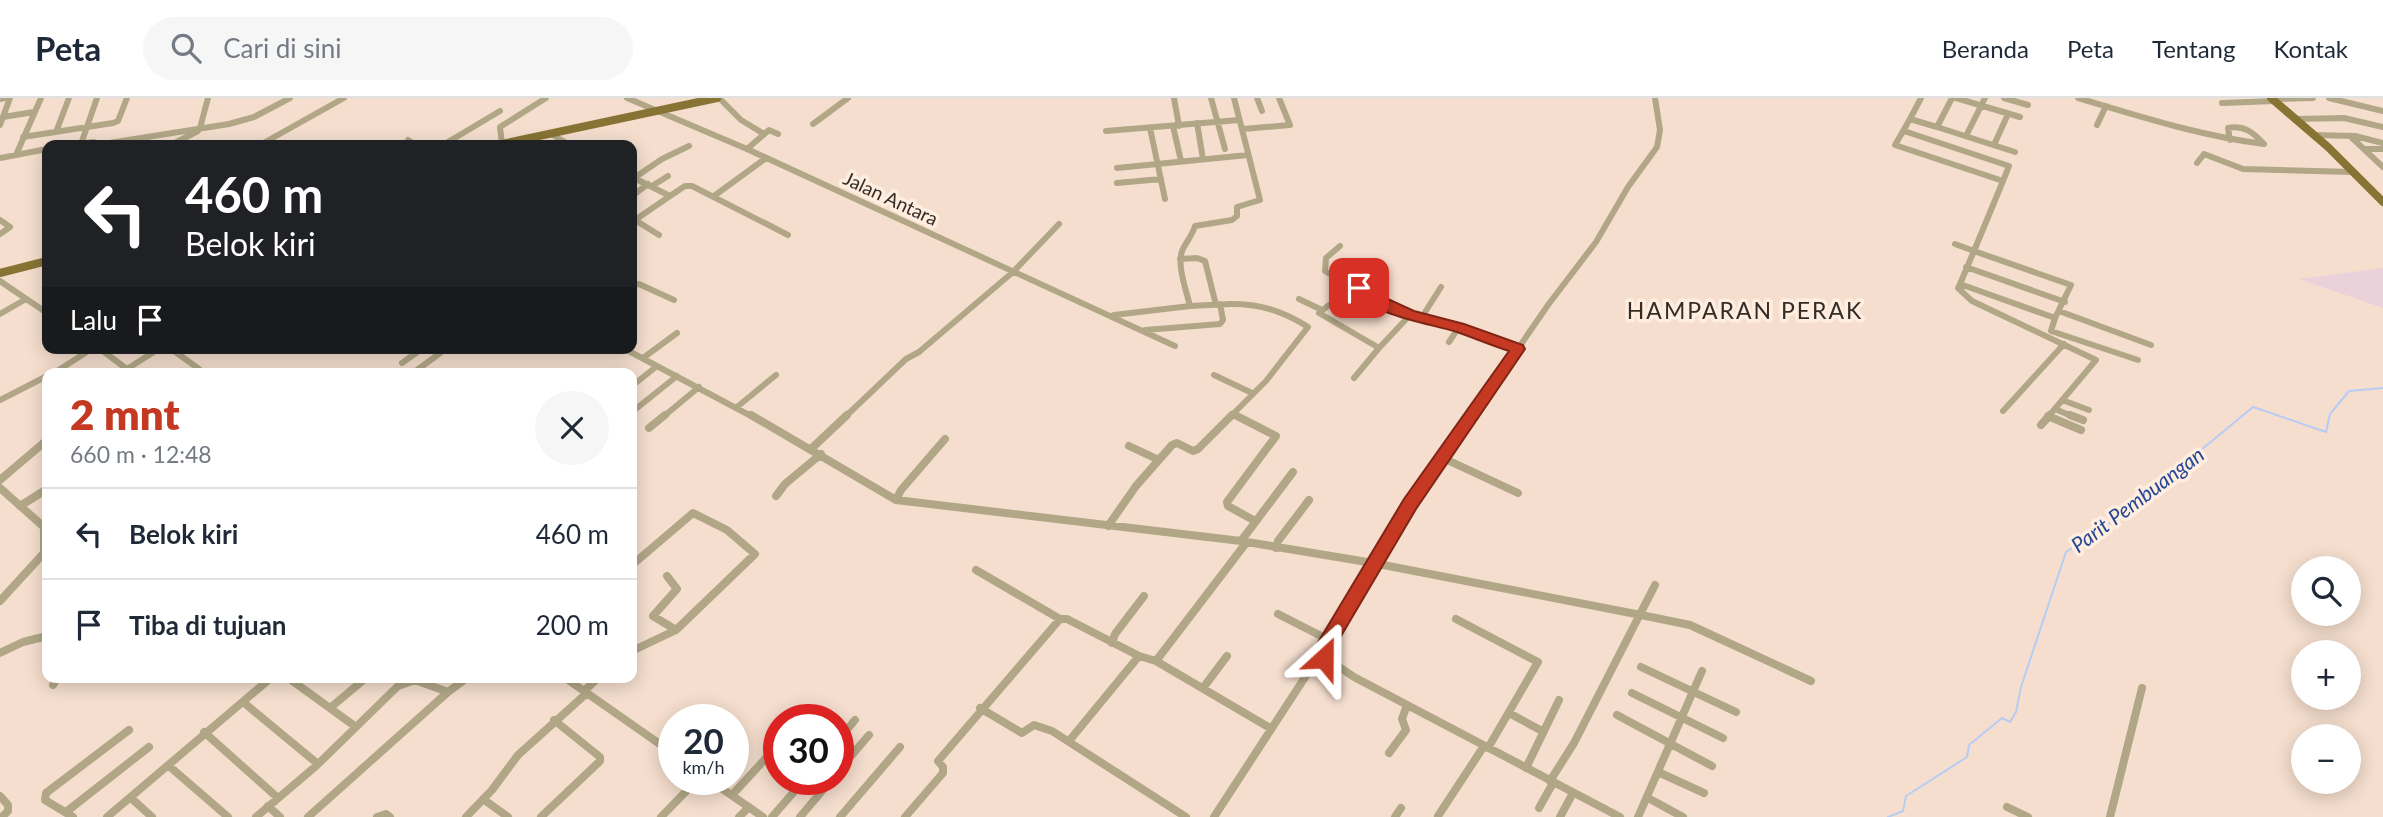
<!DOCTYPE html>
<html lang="id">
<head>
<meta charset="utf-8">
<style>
	:root { --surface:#fff; --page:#f6f6f7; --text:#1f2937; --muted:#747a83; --line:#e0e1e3; --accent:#c53922 }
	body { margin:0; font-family:Lato,sans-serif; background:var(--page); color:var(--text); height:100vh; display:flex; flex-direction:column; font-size:26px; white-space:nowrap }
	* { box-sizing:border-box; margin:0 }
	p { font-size:23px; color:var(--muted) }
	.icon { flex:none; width:38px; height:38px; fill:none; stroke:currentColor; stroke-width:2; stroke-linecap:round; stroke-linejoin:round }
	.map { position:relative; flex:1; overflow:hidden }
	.panel { position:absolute; left:42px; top:270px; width:595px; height:315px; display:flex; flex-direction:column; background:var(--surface); border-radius:14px; box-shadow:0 4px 18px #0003 }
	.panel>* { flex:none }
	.hud { position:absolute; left:42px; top:42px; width:595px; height:214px; border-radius:14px; box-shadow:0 4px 18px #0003; background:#202124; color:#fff; overflow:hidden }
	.fabs { position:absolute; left:2291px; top:458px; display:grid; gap:14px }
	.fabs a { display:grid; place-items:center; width:70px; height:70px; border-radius:50%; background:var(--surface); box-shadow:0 4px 18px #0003; font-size:35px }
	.speed { position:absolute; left:658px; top:606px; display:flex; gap:14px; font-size:35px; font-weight:700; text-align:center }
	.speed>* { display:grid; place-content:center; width:91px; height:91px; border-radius:50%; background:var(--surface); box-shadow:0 4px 18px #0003; line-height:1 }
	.speed small { font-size:18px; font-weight:400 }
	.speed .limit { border:10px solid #d22; background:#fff; color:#111 }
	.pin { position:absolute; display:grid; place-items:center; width:60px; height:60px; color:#fff; margin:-30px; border-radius:14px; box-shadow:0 4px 10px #0006 }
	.me { position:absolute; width:77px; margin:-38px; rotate:24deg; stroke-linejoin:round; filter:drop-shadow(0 0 5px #0008) }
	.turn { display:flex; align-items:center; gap:24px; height:147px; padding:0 28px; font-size:32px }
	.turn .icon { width:91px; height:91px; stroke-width:2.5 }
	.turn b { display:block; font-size:49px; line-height:60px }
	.then { display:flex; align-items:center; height:66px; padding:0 28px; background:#0003; gap:14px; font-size:26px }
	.round { display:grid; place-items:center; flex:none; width:74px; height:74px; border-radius:37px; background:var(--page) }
	.summary { display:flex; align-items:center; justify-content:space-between; height:119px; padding:0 28px }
	h1 { font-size:42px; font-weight:800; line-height:52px; color:var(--accent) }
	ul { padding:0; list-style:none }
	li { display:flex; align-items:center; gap:21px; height:91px; padding:0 28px; border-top:2px solid var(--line) }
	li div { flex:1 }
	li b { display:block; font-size:26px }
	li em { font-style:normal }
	header { display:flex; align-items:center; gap:42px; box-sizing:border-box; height:98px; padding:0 35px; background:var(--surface); border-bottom:2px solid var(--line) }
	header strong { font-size:33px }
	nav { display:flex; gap:38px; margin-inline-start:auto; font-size:24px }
	.search { width:490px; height:63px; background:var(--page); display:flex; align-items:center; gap:18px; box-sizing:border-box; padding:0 24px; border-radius:38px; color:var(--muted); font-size:26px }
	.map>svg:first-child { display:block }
	.industrial { fill:#ebd2da }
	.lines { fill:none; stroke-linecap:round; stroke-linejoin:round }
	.stream { stroke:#b7ccf5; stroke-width:2 }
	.minor-far1 { stroke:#b1a787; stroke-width:6 }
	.minor { stroke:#b1a787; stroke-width:8 }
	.major { stroke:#877434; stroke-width:8 }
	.route { fill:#c53922; stroke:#802516; stroke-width:2 }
	.labels { text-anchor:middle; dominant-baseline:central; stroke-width:7; stroke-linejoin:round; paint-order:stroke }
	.street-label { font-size:19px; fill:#342c25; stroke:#ffeddf }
	.water-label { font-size:21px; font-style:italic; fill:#254895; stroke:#ffeddf }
	.quarter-label { font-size:23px; letter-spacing:2px; fill:#342c25; stroke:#ffeddf }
</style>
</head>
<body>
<header>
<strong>Peta</strong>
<div class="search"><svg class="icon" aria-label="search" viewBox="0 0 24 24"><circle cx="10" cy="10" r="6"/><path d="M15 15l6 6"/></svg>Cari di sini</div>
<nav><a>Beranda</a><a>Peta</a><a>Tentang</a><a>Kontak</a></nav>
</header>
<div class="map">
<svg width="2383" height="719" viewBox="0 0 2383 719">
	<rect width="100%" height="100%" fill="#f5dece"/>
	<path class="industrial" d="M2383,170V210L2299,181Z"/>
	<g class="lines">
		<path class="stream" d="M1888,719L1903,713L1906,698L1967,659L1969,647L2002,620L2010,624L2016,614L2021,589L2066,454L2126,414L2253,309L2326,334L2330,316L2349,293L2383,290"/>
		<path class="minor-far1" d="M627,0L747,51L1175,248
			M719,0L741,22L764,36
			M1174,0L1179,28
			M1211,0L1225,51
			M1257,0L1262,13
			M1956,0L2020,19
			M2004,0L2028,7
			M2078,0C2139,18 2200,38 2264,46
			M2329,0L2383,13
			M0,1L5,0
			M2273,1L2313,0
			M2222,5L2275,3
			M3,19L34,14
			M1910,21L1921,0
			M2296,21L2344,20L2383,29
			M1197,25L1203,61
			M813,26L848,0
			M0,27L10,0
			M2097,27L2106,8
			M1173,28L1181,63
			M1937,29L2015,54
			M200,30L208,0
			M1150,30L1165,101
			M1243,31L1290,27L1279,0
			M1106,33L1239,22
			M1904,33L2009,68L2003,83L1895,47L1910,21L1937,29L1952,0
			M56,34L69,0
			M551,36L570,47
			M2313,37L2355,38L2383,45
			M1966,38L1985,0
			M2350,38L2383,69
			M23,39L113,25L118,23L127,0
			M408,42L416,47
			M2230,42L2228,30C2244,27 2253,34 2264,46
			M81,46L97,0
			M502,46L500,29L546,0
			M71,47L94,44L93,47
			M97,47L229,26L254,19L290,0
			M171,47L198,33
			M260,47L344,0
			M443,47L500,13
			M1994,47L2008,16
			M747,51L769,32L778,36
			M2365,51H2383
			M16,57L41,0
			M0,60L47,51
			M2197,65L2204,56L2243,71L2352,74
			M1117,70L1248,57
			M632,79L670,98L685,88H692L788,137
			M634,80L662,61L689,48
			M1117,85L1161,81
			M652,88L668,78
			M632,98L648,86
			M714,98L766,60
			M0,122L10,129L0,136
			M635,122L659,137
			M632,124L670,98
			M1955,146L1974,153
			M1340,148L1326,160L1325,173L1398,213L1518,251
			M1974,153L2071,187L2055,220L1960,186Z
			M1974,153L2003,83
			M1180,161L1197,160L1205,163L1216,207
			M1966,169L2065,204
			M0,183L47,215
			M1960,186L1958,190L1972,203L2096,262L2048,319
			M632,187L639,186L674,202
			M1299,201L1322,212
			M2059,213L2151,247
			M0,216L26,201
			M1114,217L1190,208
			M1422,219L1441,189
			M2055,220L2051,233L2138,262
			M1145,232L1220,226L1223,222L1220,206
			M1449,244L1459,229
			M99,250L132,275
			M170,250L199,271
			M623,250L753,319
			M1379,250L1410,217
			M643,260L677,235
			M402,265L423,250
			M127,271L160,250
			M54,275L93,250
			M413,275L447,250
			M1214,277L1252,295
			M1354,280L1379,250L1319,215L1329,207L1363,195
			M632,288L657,268
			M0,302L47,278
			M2062,302L2089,312
			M737,309L776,277
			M2055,311L2074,319
			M2003,313L2064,246
			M632,314L677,278
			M1233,316L1238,319
			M663,319L699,289
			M845,319L906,261L919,254L1013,174L1059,126
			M1230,319L1266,283L1308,229C1266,202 1238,205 1190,208C1186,191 1177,169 1182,153C1186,144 1192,138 1195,128L1232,122L1237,118V109L1260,102L1234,0
			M1471,319L1548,207L1596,144L1628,89L1657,49L1660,32L1655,0"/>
		<path class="minor" d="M751,317L896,402L1241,443L1373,465L1641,517L1690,527L1811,583
			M1235,317L1276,338L1227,404L1228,408L1255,423
			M2070,317L2083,322
			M2048,318L2081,332
			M2041,327L2050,317
			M649,330L665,317
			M1129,348L1159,362
			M811,351L847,317
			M1443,360L1518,395
			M0,382L47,342
			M0,390L44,429V455L0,503
			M776,398L785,386L821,356
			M896,402L901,392L945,341
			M20,408L47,391
			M1108,428L1136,388L1172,347L1177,345L1193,353L1198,351L1232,317
			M1241,443L1293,374
			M1276,450L1278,443L1309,402
			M632,467L693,415L727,432L755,456L676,532L632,553
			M976,472L1060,521
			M667,478L677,491L653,518L676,532
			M1278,516L1329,542
			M1456,521L1538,564L1488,650
			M1112,545L1115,536L1144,498
			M0,555L23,544L47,538
			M1320,556L1354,579L1620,719
			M1156,563L1246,445
			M1641,569L1736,614
			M287,579L356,629
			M564,579L674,656
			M53,587L58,579
			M1203,590L1227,558
			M584,593L599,579
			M1632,595L1723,640
			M243,604L318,666
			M330,610L367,579
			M980,610L1022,635L1034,627L1052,633L1186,719
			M1509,615L1542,633
			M1617,617L1712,668
			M802,621L808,615
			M204,634L278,700
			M838,642L855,622
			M1069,643L1139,558
			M1389,655L1406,632L1402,621L1407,607
			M169,668L228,719
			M1526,670L1559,602
			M838,673L869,637
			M1658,674L1704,695
			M708,681L763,719
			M1550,683L1574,645L1655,487
			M732,697L779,646
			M0,698L8,707V713L2,719
			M131,700L152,719
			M1648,700L1683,719
			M483,701L508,719
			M268,708L280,719
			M2007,709L2028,719
			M1539,710L1553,685
			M66,714L149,649
			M1438,718L1484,648
			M73,719L45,702L46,695L129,632
			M107,719L272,579
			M256,719L316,668L398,588L415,582L448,594L468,579
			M308,719L448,594
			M377,719L386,716L390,719
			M466,719L492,692L518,657L587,595
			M541,719L600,663V659L554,622
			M661,719L698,681
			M739,719L749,709
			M772,719L805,681
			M800,719L832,681
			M840,719L900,649
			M905,719L943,675V669L938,663L1060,521H1067L1139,558L1156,563L1270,630
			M1214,719L1352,507L1373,465L1410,406L1472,317
			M1395,719L1401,710
			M1560,719L1573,695
			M1638,719L1702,573
			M2110,719L2142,590"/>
		<path class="major" d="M2271,0L2328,49L2383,104
			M497,47L717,0
			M0,175L47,163"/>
	</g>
	<path class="route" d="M1359,185L1364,186L1368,192L1414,213L1464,226L1523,247L1525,251L1416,411L1331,555L1333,560L1330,565C1320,569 1316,565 1311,556L1404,401L1509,253C1491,247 1474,240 1457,234C1428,225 1368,217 1352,190Z"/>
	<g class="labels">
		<g class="street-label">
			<text transform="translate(891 100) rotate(25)">Jalan Antara</text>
		</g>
		<g class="water-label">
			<text transform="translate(2137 401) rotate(-37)">Parit Pembuangan</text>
		</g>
		<g class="quarter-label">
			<text x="1745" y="212">HAMPARAN PERAK</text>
		</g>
	</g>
</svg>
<div class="fabs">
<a><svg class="icon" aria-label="search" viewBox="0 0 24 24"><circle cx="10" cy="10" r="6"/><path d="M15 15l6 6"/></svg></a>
<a>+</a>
<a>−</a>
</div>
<div class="speed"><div>20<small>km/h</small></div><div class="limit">30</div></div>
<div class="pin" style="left:1359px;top:190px;background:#d93025"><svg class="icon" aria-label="arrive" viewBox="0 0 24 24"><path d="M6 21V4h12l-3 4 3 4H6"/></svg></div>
<svg class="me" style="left:1324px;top:560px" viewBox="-20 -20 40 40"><path d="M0-17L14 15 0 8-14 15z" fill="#c53922" stroke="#fff" stroke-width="4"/></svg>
<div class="hud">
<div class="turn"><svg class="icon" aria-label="left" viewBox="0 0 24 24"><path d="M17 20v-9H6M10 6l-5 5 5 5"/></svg><div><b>460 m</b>Belok kiri</div></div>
<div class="then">Lalu<svg class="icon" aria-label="arrive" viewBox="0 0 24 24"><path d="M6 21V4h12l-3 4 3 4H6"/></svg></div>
</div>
<section class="panel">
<div class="summary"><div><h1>2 mnt</h1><p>660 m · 12:48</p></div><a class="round"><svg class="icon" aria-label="close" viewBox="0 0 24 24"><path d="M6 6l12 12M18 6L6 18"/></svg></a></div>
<ul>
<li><svg class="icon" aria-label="left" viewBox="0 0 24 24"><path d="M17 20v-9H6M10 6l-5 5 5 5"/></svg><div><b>Belok kiri</b></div><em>460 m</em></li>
<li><svg class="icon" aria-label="arrive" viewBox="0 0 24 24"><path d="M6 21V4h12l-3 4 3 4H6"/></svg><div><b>Tiba di tujuan</b></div><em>200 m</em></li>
</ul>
</section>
</div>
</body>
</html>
